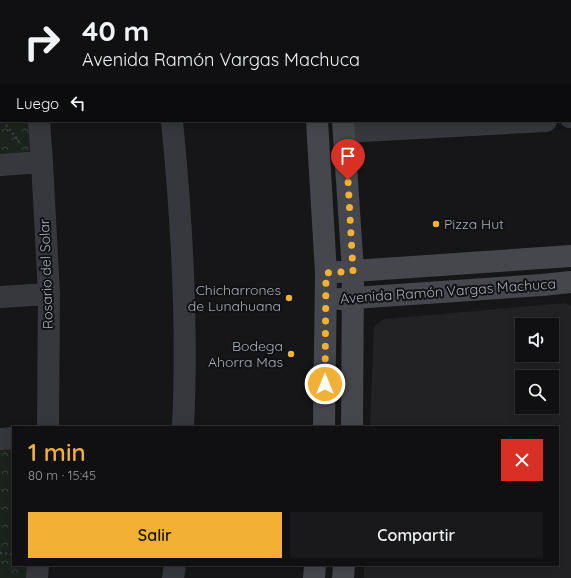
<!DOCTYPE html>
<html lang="es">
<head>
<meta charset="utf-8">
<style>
	:root { --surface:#101012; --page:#19191b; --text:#f1f3f6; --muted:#9c9d9f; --line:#303032; --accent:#f2b134 }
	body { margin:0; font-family:Quicksand,sans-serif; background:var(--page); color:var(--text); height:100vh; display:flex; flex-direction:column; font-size:15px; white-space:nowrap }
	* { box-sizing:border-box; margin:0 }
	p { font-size:13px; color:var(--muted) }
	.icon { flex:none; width:22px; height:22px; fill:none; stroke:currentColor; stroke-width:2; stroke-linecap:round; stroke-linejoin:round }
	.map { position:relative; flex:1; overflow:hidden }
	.details { position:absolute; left:12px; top:426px; width:547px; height:140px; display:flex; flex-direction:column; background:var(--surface); border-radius:0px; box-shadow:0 2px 10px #0003,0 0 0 1px var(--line) }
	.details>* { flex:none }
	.guide { position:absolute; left:0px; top:0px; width:571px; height:122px; box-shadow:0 2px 10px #0003,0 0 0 1px var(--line); background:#101012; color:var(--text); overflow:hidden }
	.tools { position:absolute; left:515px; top:318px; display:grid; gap:8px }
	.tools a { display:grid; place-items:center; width:44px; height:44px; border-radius:0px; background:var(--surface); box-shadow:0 2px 10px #0003,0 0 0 1px var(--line); font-size:20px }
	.pin { position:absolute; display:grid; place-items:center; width:34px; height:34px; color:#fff; margin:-41px -17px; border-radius:50% 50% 50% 0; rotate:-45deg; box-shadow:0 0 4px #0007 }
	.pin .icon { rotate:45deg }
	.me { position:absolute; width:44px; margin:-22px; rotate:0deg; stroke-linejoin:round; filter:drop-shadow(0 0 3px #0008) }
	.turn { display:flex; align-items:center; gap:14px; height:84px; padding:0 16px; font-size:18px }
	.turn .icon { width:52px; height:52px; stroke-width:2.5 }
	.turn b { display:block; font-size:28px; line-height:34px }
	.then { display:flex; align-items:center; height:38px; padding:0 16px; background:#0003; gap:8px; font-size:15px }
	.round { display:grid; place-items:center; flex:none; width:42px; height:42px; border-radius:0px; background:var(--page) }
	.overview { display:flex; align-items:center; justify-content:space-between; height:68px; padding:0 16px }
	h1 { font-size:24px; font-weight:600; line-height:30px; color:var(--accent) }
	.button { display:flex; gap:8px; margin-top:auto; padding:8px 16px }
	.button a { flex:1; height:46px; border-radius:0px; background:var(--accent); color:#111; font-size:16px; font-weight:600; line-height:46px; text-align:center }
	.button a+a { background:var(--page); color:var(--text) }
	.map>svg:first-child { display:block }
	.built { fill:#222225; fill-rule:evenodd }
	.park { fill:url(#park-crowns) }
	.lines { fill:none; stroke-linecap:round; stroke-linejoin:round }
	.path { stroke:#3d3f44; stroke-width:2.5; stroke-dasharray:2 3; stroke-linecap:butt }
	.minor { stroke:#37383d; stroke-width:22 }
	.secondary { stroke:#45474d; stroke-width:22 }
	.route { stroke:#f2b134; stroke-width:7; stroke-dasharray:0 12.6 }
	.poi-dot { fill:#f2b134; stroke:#111113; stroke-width:1.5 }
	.labels { text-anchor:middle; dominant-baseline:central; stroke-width:4; stroke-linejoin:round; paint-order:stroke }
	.poi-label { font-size:14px; fill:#a8adb8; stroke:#111113; text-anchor:end }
	.street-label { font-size:14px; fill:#a8adb8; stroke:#111113 }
</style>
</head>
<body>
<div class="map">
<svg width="571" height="578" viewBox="0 0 571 578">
	<defs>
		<pattern id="park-crowns" width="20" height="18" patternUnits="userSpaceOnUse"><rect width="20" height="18" fill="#1c231d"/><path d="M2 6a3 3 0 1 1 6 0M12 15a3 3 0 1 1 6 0" fill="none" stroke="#3a403c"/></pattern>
	</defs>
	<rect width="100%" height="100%" fill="#161618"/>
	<path class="built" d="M566,303L571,306V578H364V565H558V427H370L374,326L384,319ZM522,325H552V355H522ZM522,377H552V407H522Z"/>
	<path class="park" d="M0,46H1V121H29L31,156L0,158Z
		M13,447V565H29L28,578H0V448Z"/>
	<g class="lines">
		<path class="path" d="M570,20L571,19
			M570,58L571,56
			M570,67L571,69
			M0,86L1,84
			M0,117L1,119
			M3,121L20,143
			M0,553L13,554"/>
		<path class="minor" d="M27,0V1
			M473,0V1
			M280,1L289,0
			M0,36H1
			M570,117H571
			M39,121L42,162L49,294L48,427
			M172,121C182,222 188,325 183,427
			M344,132L546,121
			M0,165L42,162
			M0,297L49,294
			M0,439L13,438
			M37,578L38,565
			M173,578L175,565"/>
		<path class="secondary" d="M304,0L305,1
			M332,0V1
			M317,121L326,273L324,427
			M343,121L353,271L352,427
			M339,272L571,256
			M339,299L542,285L571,282
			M314,578L315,565
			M343,578L344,565"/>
	</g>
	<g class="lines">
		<path class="route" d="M325,384L326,273L353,271L348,180"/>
	</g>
	<g class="poi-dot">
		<circle cx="436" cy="224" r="4"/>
		<circle cx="289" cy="298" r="4"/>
		<circle cx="291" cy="354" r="4"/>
	</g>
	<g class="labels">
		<g class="poi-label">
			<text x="444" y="224" text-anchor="start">Pizza Hut</text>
			<text x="281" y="290">Chicharrones<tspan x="281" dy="16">de Lunahuana</tspan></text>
			<text x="283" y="346">Bodega<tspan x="283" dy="16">Ahorra Mas</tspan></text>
		</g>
		<g class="street-label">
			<text transform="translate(46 274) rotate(-92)">Rosario del Solar</text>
			<text transform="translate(448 291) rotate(-4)">Avenida Ramón Vargas Machuca</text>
		</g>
	</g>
</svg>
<div class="tools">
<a><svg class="icon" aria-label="sound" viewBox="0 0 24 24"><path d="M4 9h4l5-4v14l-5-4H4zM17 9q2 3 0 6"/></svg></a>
<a><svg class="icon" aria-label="search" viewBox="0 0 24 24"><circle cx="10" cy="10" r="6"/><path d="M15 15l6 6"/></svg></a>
</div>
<div class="pin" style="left:348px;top:180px;background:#d93025"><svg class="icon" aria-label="arrive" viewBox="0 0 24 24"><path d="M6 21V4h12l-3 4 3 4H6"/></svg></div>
<svg class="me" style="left:325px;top:384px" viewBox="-20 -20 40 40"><circle r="17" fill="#f2b134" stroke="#fff" stroke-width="3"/><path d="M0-11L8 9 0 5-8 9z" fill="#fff"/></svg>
<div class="guide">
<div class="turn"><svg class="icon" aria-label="right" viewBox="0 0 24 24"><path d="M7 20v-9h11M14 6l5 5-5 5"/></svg><div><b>40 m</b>Avenida Ramón Vargas Machuca</div></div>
<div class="then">Luego<svg class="icon" aria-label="left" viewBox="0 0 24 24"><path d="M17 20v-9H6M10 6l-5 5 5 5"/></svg></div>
</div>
<section class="details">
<div class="overview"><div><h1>1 min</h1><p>80 m · 15:45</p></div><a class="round" style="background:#d93025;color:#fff"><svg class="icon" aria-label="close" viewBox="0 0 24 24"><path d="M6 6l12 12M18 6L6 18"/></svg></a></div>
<div class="button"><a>Salir</a><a>Compartir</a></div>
</section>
</div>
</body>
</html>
